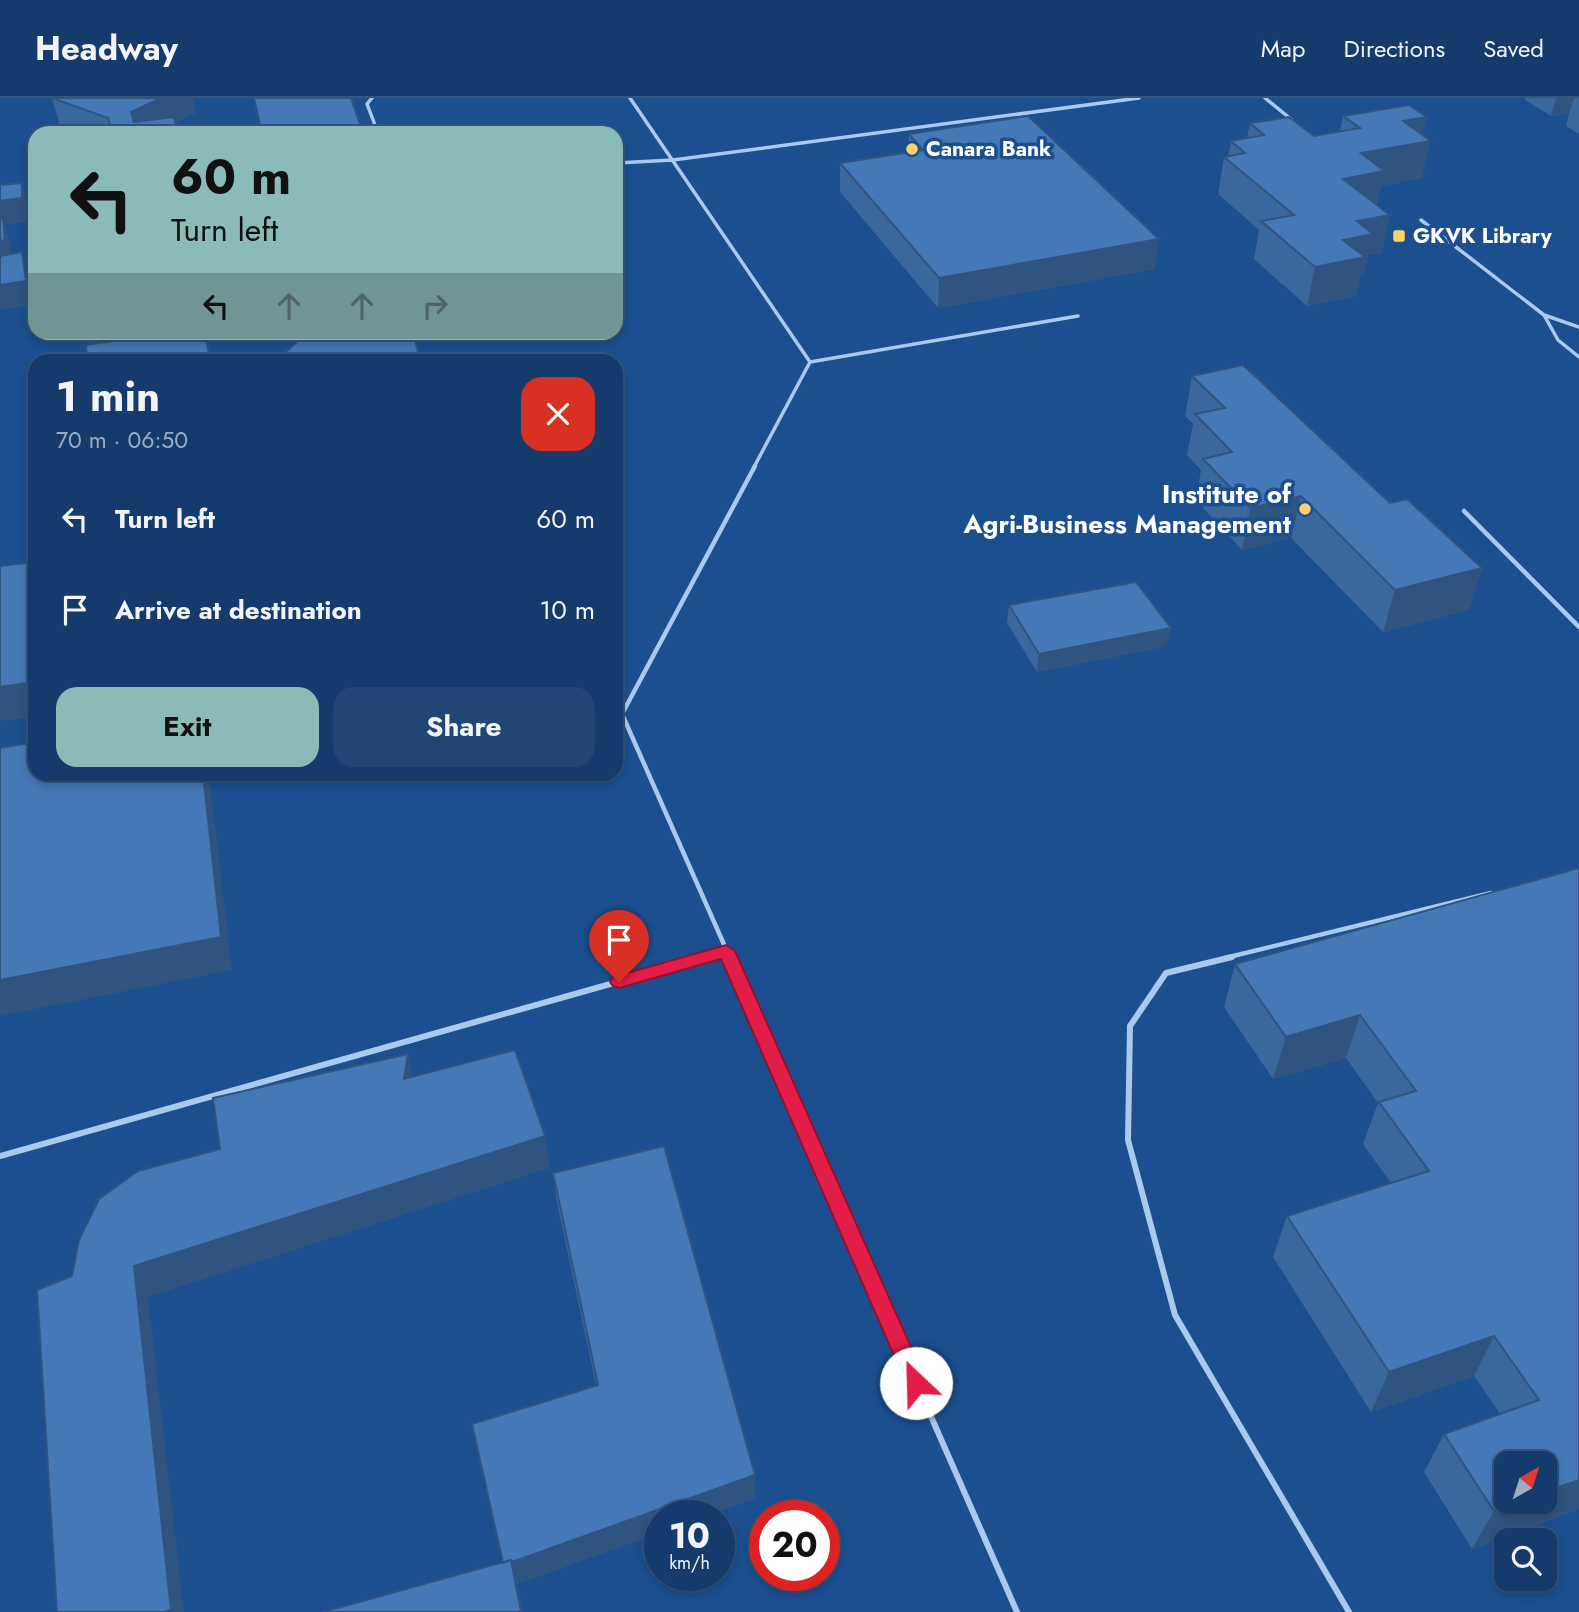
<!DOCTYPE html>
<html lang="en">
<head>
<meta charset="utf-8">
<style>
	:root { --surface:#143b6b; --page:#214673; --text:#f1f3f6; --muted:#9dadc1; --line:#33557e; --accent:#8bbbb9 }
	body { margin:0; font-family:Jost,sans-serif; background:var(--page); color:var(--text); height:100vh; display:flex; flex-direction:column; font-size:26px; white-space:nowrap }
	* { box-sizing:border-box; margin:0 }
	p { font-size:23px; color:var(--muted) }
	.icon { flex:none; width:38px; height:38px; fill:none; stroke:currentColor; stroke-width:2; stroke-linecap:round; stroke-linejoin:round }
	.map { position:relative; flex:1; overflow:hidden }
	.side { position:absolute; left:28px; top:256px; width:595px; height:427px; display:flex; flex-direction:column; background:var(--surface); border-radius:21px; box-shadow:0 4px 10px #0003,0 0 0 2px var(--line) }
	.side>* { flex:none }
	.top-card { position:absolute; left:28px; top:28px; width:595px; height:214px; border-radius:21px; box-shadow:0 4px 10px #0003,0 0 0 2px var(--line); background:#8bbbb9; color:#111; overflow:hidden }
	.needle { width:46px; rotate:39deg }
	.fabs { position:absolute; left:1494px; top:1353px; display:grid; gap:14px }
	.fabs a { display:grid; place-items:center; width:63px; height:63px; border-radius:14px; background:var(--surface); box-shadow:0 4px 10px #0003,0 0 0 2px var(--line); font-size:35px }
	.speed { position:absolute; left:644px; top:1402px; display:flex; gap:14px; font-size:35px; font-weight:700; text-align:center }
	.speed>* { display:grid; place-content:center; width:91px; height:91px; border-radius:50%; background:var(--surface); box-shadow:0 4px 10px #0003,0 0 0 2px var(--line); line-height:1 }
	.speed small { font-size:18px; font-weight:400 }
	.speed .limit { border:10px solid #d22; background:#fff; color:#111 }
	.pin { position:absolute; display:grid; place-items:center; width:60px; height:60px; color:#fff; margin:-72px -30px; border-radius:50% 50% 50% 0; rotate:-45deg; box-shadow:0 0 7px #0007 }
	.pin .icon { rotate:45deg }
	.me { position:absolute; width:77px; margin:-38px; rotate:336deg; stroke-linejoin:round; filter:drop-shadow(0 0 5px #0008) }
	.turn { display:flex; align-items:center; gap:24px; height:147px; padding:0 28px; font-size:32px }
	.turn .icon { width:91px; height:91px; stroke-width:2.5 }
	.turn b { display:block; font-size:49px; line-height:60px }
	.lanes { display:flex; align-items:center; height:66px; padding:0 28px; background:#0003; justify-content:center; gap:35px; direction:ltr }
	.lanes .off { opacity:.35 }
	.round { display:grid; place-items:center; flex:none; width:74px; height:74px; border-radius:21px; background:var(--page) }
	.overview { display:flex; align-items:center; justify-content:space-between; height:119px; padding:0 28px }
	h1 { font-size:42px; font-weight:700; line-height:52px }
	.action { display:flex; gap:14px; margin-top:auto; padding:14px 28px }
	.action a { flex:1; height:80px; border-radius:21px; background:var(--accent); color:#111; font-size:28px; font-weight:700; line-height:80px; text-align:center }
	.action a+a { background:var(--page); color:var(--text) }
	ul { padding:0; list-style:none }
	li { display:flex; align-items:center; gap:21px; height:91px; padding:0 28px }
	li div { flex:1 }
	li b { display:block; font-size:26px }
	li em { font-style:normal }
	header { display:flex; align-items:center; gap:42px; box-sizing:border-box; height:98px; padding:0 35px; background:var(--surface); border-bottom:2px solid var(--line) }
	header strong { font-size:33px }
	nav { display:flex; gap:38px; margin-inline-start:auto; font-size:24px }
	.map>svg:first-child { display:block }
	.lines { fill:none; stroke-linecap:round; stroke-linejoin:round }
	.service-far2 { stroke:#a9c9ee; stroke-width:3.5 }
	.service-far1 { stroke:#a9c9ee; stroke-width:4.5 }
	.service { stroke:#a9c9ee; stroke-width:6 }
	.wall { fill:#3a679d }
	.shaded-wall { fill:#305480 }
	.building { fill:#4478b7; stroke:#305480; stroke-width:2 }
	.route { fill:#e11d48; stroke:#92132f; stroke-width:2 }
	.poi-dot { fill:#ffd166; stroke:#1b4f8f; stroke-width:2.5 }
	.labels { text-anchor:middle; dominant-baseline:central; stroke-width:7; stroke-linejoin:round; paint-order:stroke }
	.far-poi-label { font-size:21px; font-weight:bold; fill:#fff; stroke:#1b4f8f; text-anchor:start }
	.poi-label { font-size:26px; font-weight:bold; fill:#fff; stroke:#1b4f8f; text-anchor:end }
</style>
</head>
<body>
<header>
<strong>Headway</strong>
<nav><a>Map</a><a>Directions</a><a>Saved</a></nav>
</header>
<div class="map">
<svg width="1579" height="1514" viewBox="0 0 1579 1514">
	<rect width="100%" height="100%" fill="#1b4f8f"/>
	<g class="lines">
		<path class="service-far2" d="M372,0L367,6L378,35
			M630,0L810,264L754,369
			M1265,0L1292,22
			M616,65L673,62L1139,0
			M1421,122L1544,217L1579,229
			M1544,217L1558,242L1579,259
			M810,264L1078,218"/>
		<path class="service-far1" d="M1464,413L1579,529
			M699,860L726,853
			M730,860L622,616L755,368
			M1225,860L1491,795"/>
		<path class="service" d="M729,859L1017,1514
			M1232,859L1166,875L1130,928L1128,1042L1175,1217L1349,1514
			M0,1058L706,859"/>
	</g>
	<path class="wall" d="M52,0L196,14L176,24L178,35H80L60,28Z
		M1525,0H1579V36L1566,28L1569,15L1551,18L1525,2Z
		M1343,18L1427,19L1422,37V80L1381,88L1377,107L1390,117L1381,155L1368,157L1364,175H1361L1356,198L1307,208L1254,161L1259,132L1218,96L1224,59L1228,58L1231,43L1247,40L1250,25L1314,38L1340,34Z
		M909,36L1155,171L938,210L840,94V65L908,54Z
		M1192,278L1390,405L1482,470L1469,512L1383,534L1291,440L1242,452L1196,402L1201,372L1187,357L1193,326L1185,318Z
		M1009,507L1167,548L1037,574L1007,525Z
		M1579,770V1411L1472,1451L1424,1374L1444,1336L1500,1316L1474,1278L1371,1314L1273,1159L1287,1118L1391,1085L1363,1046L1378,1005L1346,960L1273,981L1224,909L1235,866Z
		M553,1075L755,1400L517,1486L503,1465L596,1287L556,1100Z"/>
	<path class="shaded-wall" d="M161,0H193L196,14L176,24L178,35H136L131,14Z
		M1556,0H1574L1569,15L1551,18Z
		M1427,19L1420,45L1431,43L1422,80L1381,88L1376,111L1343,81L1361,55L1403,23Z
		M22,85L29,107V123L5,127L10,144L13,166L0,167V103Z
		M1390,117L1381,155L1368,157L1364,175H1361L1356,198L1307,208L1315,169L1343,142L1357,123Z
		M1159,141L1155,171L938,210L939,180Z
		M22,154L29,178L34,207L0,212V187Z
		M85,234H210V239L206,240L211,262L91,256Z
		M1301,398L1291,440L1242,452L1250,410Z
		M1482,470L1469,512L1383,534L1395,492Z
		M1171,530L1167,548L1037,574L1039,556Z
		M35,584V619L0,623V589Z
		M203,676H209L232,872L0,918V882Z
		M1360,917L1346,960L1273,981L1286,939Z
		M408,956L416,988L404,981Z
		M545,1038L550,1070L148,1199L184,1514H164L134,1168Z
		M1494,1238L1474,1278L1371,1314L1389,1274Z
		M755,1377V1400L708,1418H660V1435L517,1486L523,1514H521L503,1467Z
		M1579,1382V1411L1472,1451L1494,1413L1520,1404H1545V1394Z"/>
	<path class="building" d="M52,0H161L131,14L134,24L174,19L177,35H113L108,20Z
		M254,0H351L363,35H262Z
		M1409,7L1427,19L1403,23L1431,43L1361,55L1384,73L1343,81L1390,117L1357,123L1373,136L1343,142L1365,159L1315,169L1261,123L1294,117L1224,59L1245,55L1231,43L1264,37L1250,25L1289,19L1314,38L1360,30L1343,18Z
		M1028,18L1159,141L939,180L840,65L923,52L909,36Z
		M22,85V100L0,103V87Z
		M0,121H3L5,142L0,143Z
		M22,154L26,183L0,187V158Z
		M174,234H205L210,262H87L86,247Z
		M308,234H413L420,262H277Z
		M1243,267L1390,405L1407,401L1482,470L1395,492L1301,398L1250,410L1203,361L1232,354L1195,316L1225,310L1192,278Z
		M35,464V584L0,589V468Z
		M1136,484L1171,530L1039,556L1009,507Z
		M35,644V676H203L221,839L0,882V650Z
		M1579,770V1382L1545,1394V1365H1507V1404H1520L1494,1413L1444,1336L1539,1302L1494,1238L1389,1274L1287,1118L1429,1073L1379,1004L1416,993L1360,917L1286,939L1235,866Z
		M515,952L545,1038L134,1168L171,1512L164,1514H57L37,1192L72,1178L79,1142L99,1101L138,1073L220,1051L213,1000L408,956L404,981Z
		M664,1048L755,1377L512,1464L511,1462L503,1465L472,1326L598,1287L553,1075Z
		M511,1462L521,1514H323Z"/>
	<path class="route" d="M726,847L735,853L927,1285L924,1292L916,1295L909,1292L721,861L619,890L613,888L610,884L613,879Z"/>
	<g class="poi-dot">
		<circle cx="912" cy="51" r="7"/>
		<rect x="1392" y="131" width="14" height="14" rx="3.5"/>
		<circle cx="1305" cy="411" r="7"/>
	</g>
	<g class="labels">
		<g class="far-poi-label">
			<text x="926" y="51">Canara Bank</text>
			<text x="1413" y="138">GKVK Library</text>
		</g>
		<g class="poi-label">
			<text x="1291" y="396">Institute of<tspan x="1291" dy="30">Agri-Business Management</tspan></text>
		</g>
	</g>
</svg>
<div class="fabs">
<a><svg class="needle" viewBox="-14 -14 28 28"><path d="M0-13l5 13h-10z" fill="#e53935"/><path d="M0 13l5-13h-10z" fill="#9dadc1"/></svg></a>
<a><svg class="icon" aria-label="search" viewBox="0 0 24 24"><circle cx="10" cy="10" r="6"/><path d="M15 15l6 6"/></svg></a>
</div>
<div class="speed"><div>10<small>km/h</small></div><div class="limit">20</div></div>
<div class="pin" style="left:619px;top:884px;background:#d93025"><svg class="icon" aria-label="arrive" viewBox="0 0 24 24"><path d="M6 21V4h12l-3 4 3 4H6"/></svg></div>
<svg class="me" style="left:916px;top:1285px" viewBox="-20 -20 40 40"><circle r="19" fill="#fff"/><path d="M0-13L10 11 0 6-10 11z" fill="#e11d48"/></svg>
<div class="top-card">
<div class="turn"><svg class="icon" aria-label="left" viewBox="0 0 24 24"><path d="M17 20v-9H6M10 6l-5 5 5 5"/></svg><div><b>60 m</b>Turn left</div></div>
<div class="lanes"><svg class="icon" aria-label="left" viewBox="0 0 24 24"><path d="M17 20v-9H6M10 6l-5 5 5 5"/></svg><svg class="icon off" aria-label="ahead" viewBox="0 0 24 24"><path d="M12 20V5M6 11l6-6 6 6"/></svg><svg class="icon off" aria-label="ahead" viewBox="0 0 24 24"><path d="M12 20V5M6 11l6-6 6 6"/></svg><svg class="icon off" aria-label="right" viewBox="0 0 24 24"><path d="M7 20v-9h11M14 6l5 5-5 5"/></svg></div>
</div>
<section class="side">
<div class="overview"><div><h1>1 min</h1><p>70 m · 06:50</p></div><a class="round" style="background:#d93025;color:#fff"><svg class="icon" aria-label="close" viewBox="0 0 24 24"><path d="M6 6l12 12M18 6L6 18"/></svg></a></div>
<ul>
<li><svg class="icon" aria-label="left" viewBox="0 0 24 24"><path d="M17 20v-9H6M10 6l-5 5 5 5"/></svg><div><b>Turn left</b></div><em>60 m</em></li>
<li><svg class="icon" aria-label="arrive" viewBox="0 0 24 24"><path d="M6 21V4h12l-3 4 3 4H6"/></svg><div><b>Arrive at destination</b></div><em>10 m</em></li>
</ul>
<div class="action"><a>Exit</a><a>Share</a></div>
</section>
</div>
</body>
</html>
